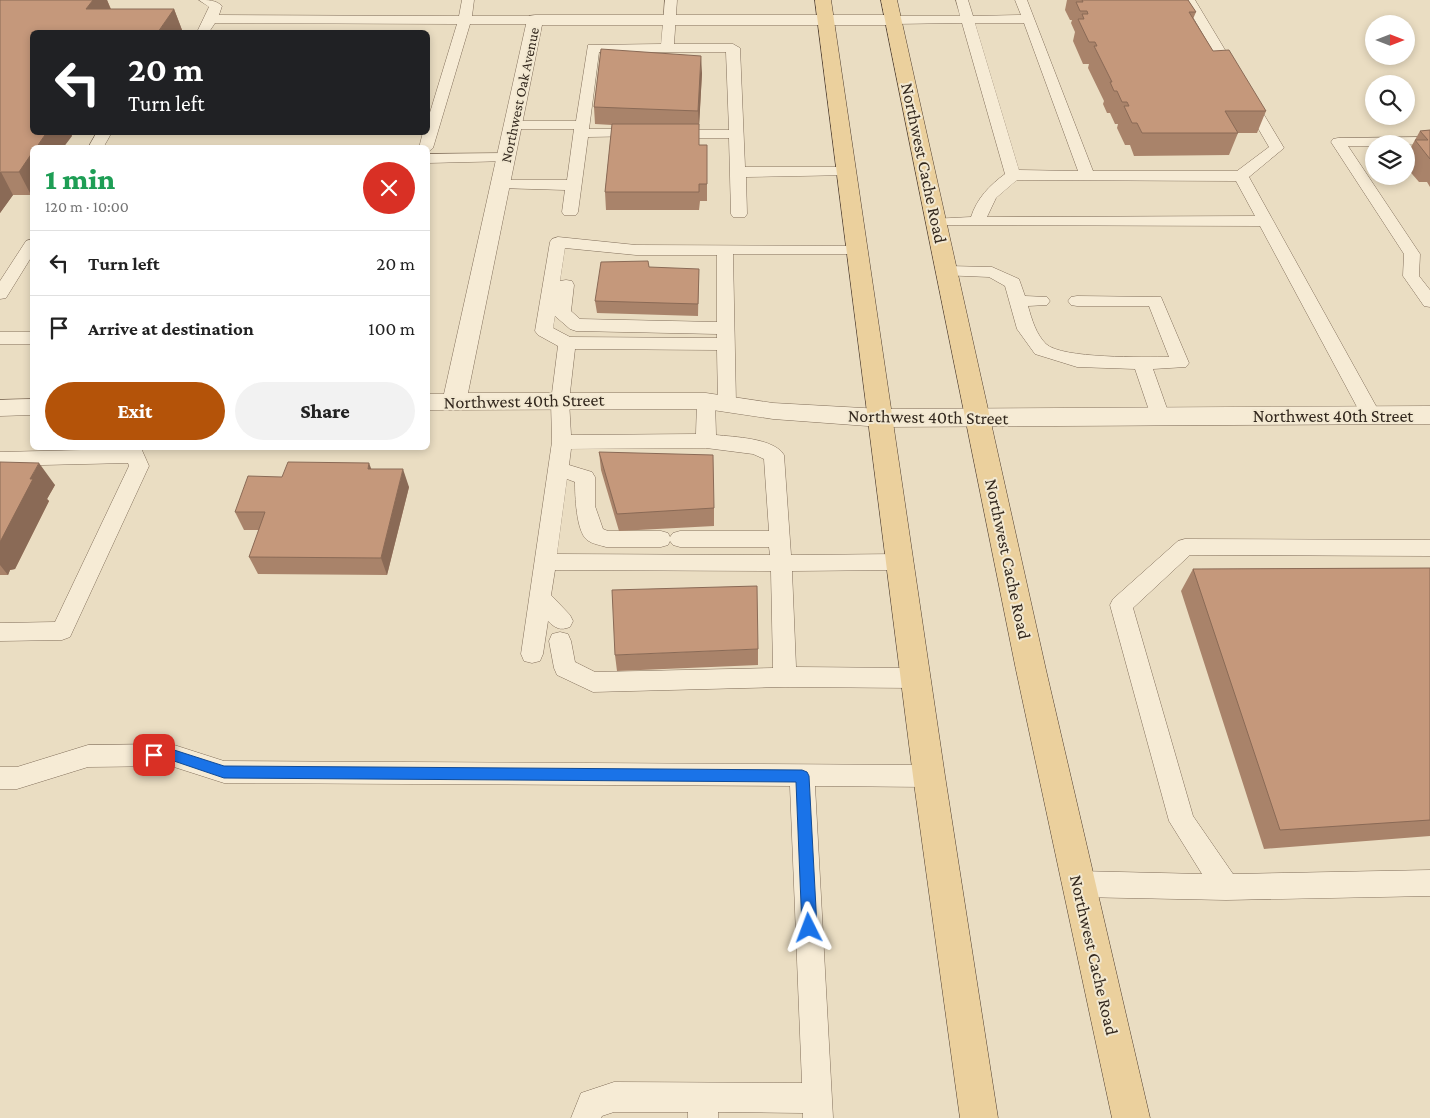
<!DOCTYPE html>
<html lang="en">
<head>
<meta charset="utf-8">
<style>
	:root { --surface:#fff; --page:#f2f2f2; --text:#222; --muted:#767676; --line:#e0e0e0; --accent:#b45309 }
	body { margin:0; font-family:"Crimson Pro",serif; background:var(--page); color:var(--text); height:100vh; display:flex; flex-direction:column; font-size:19px; white-space:nowrap }
	* { box-sizing:border-box; margin:0 }
	p { font-size:16px; color:var(--muted) }
	.icon { flex:none; width:28px; height:28px; fill:none; stroke:currentColor; stroke-width:2; stroke-linecap:round; stroke-linejoin:round }
	.map { position:relative; flex:1; overflow:hidden }
	.drawer { position:absolute; left:30px; top:145px; width:400px; height:305px; display:flex; flex-direction:column; background:var(--surface); border-radius:8px; box-shadow:0 2px 8px #0003 }
	.drawer>* { flex:none }
	.top-card { position:absolute; left:30px; top:30px; width:400px; height:105px; border-radius:8px; box-shadow:0 2px 8px #0003; background:#202124; color:#fff; overflow:hidden }
	.needle { width:32px; rotate:90deg }
	.controls { position:absolute; left:1365px; top:15px; display:grid; gap:10px }
	.controls a { display:grid; place-items:center; width:50px; height:50px; border-radius:50%; background:var(--surface); box-shadow:0 2px 8px #0003; font-size:25px }
	.pin { position:absolute; display:grid; place-items:center; width:42px; height:42px; color:#fff; margin:-21px; border-radius:10px; box-shadow:0 2px 8px #0006 }
	.me { position:absolute; width:55px; margin:-28px; rotate:357deg; stroke-linejoin:round; filter:drop-shadow(0 0 4px #0008) }
	.turn { display:flex; align-items:center; gap:18px; height:105px; padding:0 15px; font-size:22px }
	.turn .icon { width:65px; height:65px; stroke-width:2.5 }
	.turn b { display:block; font-size:35px; line-height:42px }
	.round { display:grid; place-items:center; flex:none; width:52px; height:52px; border-radius:26px; background:var(--page) }
	.head { display:flex; align-items:center; justify-content:space-between; height:85px; padding:0 15px }
	h1 { font-size:30px; font-weight:800; line-height:38px; color:#1e9e55 }
	.button { display:flex; gap:10px; margin-top:auto; padding:10px 15px }
	.button a { flex:1; height:58px; border-radius:30px; background:var(--accent); color:#fff; font-size:20px; font-weight:800; line-height:58px; text-align:center }
	.button a+a { background:var(--page); color:var(--text) }
	ul { padding:0; list-style:none }
	li { display:flex; align-items:center; gap:15px; height:65px; padding:0 15px; border-top:1px solid var(--line) }
	li div { flex:1 }
	li b { display:block; font-size:19px }
	li em { font-style:normal }
	.map>svg:first-child { display:block }
	.lines { fill:none; stroke-linecap:round; stroke-linejoin:round }
	.lane-casing { stroke:#826f5b; stroke-width:1 }
	.street-casing { stroke:#826f5b; stroke-width:1 }
	.primary-casing { stroke:#503e2f; stroke-width:1 }
	.lane { fill:#f6ebd5; fill-rule:evenodd }
	.street { fill:#f6ebd5; fill-rule:evenodd }
	.primary { fill:#ebd09d; fill-rule:evenodd }
	.wall { fill:#a9836a }
	.shaded-wall { fill:#8a6a56 }
	.building { fill:#c5987b; stroke:#8a6a56 }
	.route { fill:#1a73e8; stroke:#114b97 }
	.labels { text-anchor:middle; dominant-baseline:central; stroke-width:4; stroke-linejoin:round; paint-order:stroke }
	.far-street-label { font-size:15px; fill:#33281e; stroke:#f2e8d1 }
	.street-label { font-size:18px; fill:#33281e; stroke:#f2e8d1 }
</style>
</head>
<body>
<div class="map">
<svg width="1430" height="1118" viewBox="0 0 1430 1118">
	<rect width="100%" height="100%" fill="#eaddc2"/>
	<g class="lines">
		<defs>
			<path id="lane" d="M199,0C208,0 216,0 222,6L219,15L459,16L462,0H474L472,16H535L541,20L535,24H470L433,148L428,152V148H419L423,132H428V119L457,24L215,23L209,32H197L209,7Z
				M665,0H677L674,44H733L740,48L745,167H846L851,169L854,172L851,175L746,177L747,214L745,217H733L731,214L729,138H671L666,137L664,134L666,131L671,130H729L726,52H599L589,129H638L643,130L645,133L643,136L588,137L578,212L576,215H564L562,212L565,190L496,188L493,185L496,182L501,180H567L574,129H513L508,128L506,125L508,122L513,121H576L588,45L661,44Z
				M956,0H968L973,16L1021,15L1015,0H1027L1093,171H1237L1269,147L1183,0H1195L1284,148L1249,177L1381,415L1378,420L1371,422L1364,420L1260,226L931,225L929,222L931,219L971,217C977,198 990,185 1005,174L962,23L893,24L887,20L893,16H960ZM975,23H1024L1078,171L1019,170ZM1017,180L1236,181L1255,216L987,217L996,198Z
				M97,132H112L103,148H88Z
				M1430,137V145L1374,144V146H1348L1420,254L1419,276L1430,290V307L1424,306L1403,276L1404,254L1331,142L1333,139L1338,138Z
				M506,153L511,155L514,158L511,161L428,163V154Z
				M558,237L636,245L862,246L864,249L862,252L856,254H733L736,404L734,409L727,410L720,409L718,404L717,350L575,349L569,401L571,435L696,434L697,401L699,396L706,395L713,396L715,401L716,435C734,437 774,438 784,455L791,555L900,554L908,556L911,562L908,568L900,570L792,571L796,667L916,668L924,671L928,678L924,685L916,688L785,687L593,692L557,675L554,668L549,641L552,634L560,632L568,634L571,641L575,662L595,672L773,668L771,571L555,570L551,595L570,615L573,621L570,627C560,631 555,628 548,621L543,654L540,661L532,663L524,661L521,654L552,442L551,401L558,346L538,335L535,331L550,242L552,239ZM565,248L636,255H717V322L580,319L571,311L574,285L572,281L566,280L560,281ZM555,316L570,329L576,331L717,334V338L570,337L553,328ZM706,448L753,454L764,459L769,531H680L673,533L670,537L668,533L661,531H608L603,529L595,506V477L592,472L569,465L571,449ZM567,479L575,482C575,495 576,531 587,540C592,544 600,545 606,547H661L668,545L670,541L673,545L680,547H769L770,555L557,554Z
				M32,239V256L6,298L0,299V281L26,241Z
				M947,266L992,267L1019,279L1025,296L1047,297L1050,301L1047,305L1028,306C1032,320 1036,334 1046,344C1062,359 1145,357 1169,357L1149,306H1077L1071,305L1068,301L1071,297L1077,296L1161,297L1189,363L1186,367L1153,369L1170,417L1167,422L1160,424L1153,422L1135,369L1077,367L1035,354L1017,329L1005,286L989,277L941,275L939,271L941,267Z
				M0,332H32V344H0Z
				M123,448H141L149,466L70,637L62,640L0,641V623L55,622L129,466L128,463L0,466V452L123,449Z
				M1185,539L1430,540V556L1190,555L1133,608L1193,816L1233,874L1430,870V896L1226,900L1078,897L1069,893L1065,884L1069,875L1078,871L1202,874L1169,821L1110,605L1113,599L1178,541Z
				M171,744L224,761L929,765L938,768L941,776L938,784L929,787L815,786L833,1118H803V1113L718,1112V1118H688V1112H614L602,1116L601,1118H571L581,1093L614,1082L802,1083L790,786L224,783L171,766L88,767L17,789H0V767H17L88,745Z"/>
			<path id="street" d="M535,15H893L899,16L901,20L899,24L893,25H542L468,393H706L773,403L881,409L1430,406V424L881,427L773,419L706,409L428,410V394H444L527,20L529,16Z
				M32,399V415L0,416V400Z"/>
			<path id="primary" d="M815,0H831L945,776L998,1118H960L913,776Z
				M881,0H897L1046,670L1150,1118H1112L1016,670Z"/>
		</defs>
		<use href="#lane" class="lane-casing"/>
		<use href="#street" class="street-casing"/>
		<use href="#primary" class="primary-casing"/>
		<use href="#lane" class="lane"/>
		<use href="#street" class="street"/>
		<use href="#primary" class="primary"/>
	</g>
	<path class="wall" d="M0,0H107L111,9H174L182,30L32,32V132H70L72,136L32,148V193L31,195H13L0,213Z
		M1067,0H1188L1196,12L1193,19L1213,51L1266,111L1257,133H1238L1229,155L1134,156L1130,145H1125L1117,128L1118,124H1115L1110,113H1107L1103,104L1104,101L1088,68L1089,64H1083L1073,41L1075,32L1071,23L1072,20H1070L1065,10Z
		M702,73L699,124V145H707V201H700L699,210H606L605,192L612,125L595,124L594,107Z
		M1430,130V187L1427,182H1419L1406,167V156L1420,131Z
		M699,269L698,316L597,313L595,301Z
		M599,452L714,508V526L619,531L601,470Z
		M0,462L55,485L47,499L49,501L15,569L10,570L8,575H0Z
		M371,469L409,487L387,575L258,574L249,557L259,530H244L235,512L282,477Z
		M1430,568V836L1264,849L1181,591L1193,569Z
		M758,649V665L617,671L615,655Z"/>
	<path class="shaded-wall" d="M93,0H107L111,10L86,9Z
		M174,9L182,30L181,32H158Z
		M701,56L702,73L699,128L698,111Z
		M47,132H70L72,136L63,148H36Z
		M32,153V193L31,195L19,172Z
		M1,172L13,195L0,213V173Z
		M39,463L55,485L47,499L49,501L15,569L10,570L8,575L0,565V542L30,479Z
		M369,463L376,481L368,469Z
		M403,469L409,487L387,575L381,558Z"/>
	<path class="building" d="M0,0H93L86,9H174L158,32H32V132H47L36,148H32V153L19,172H1L0,173Z
		M1082,0H1188L1196,12H1189L1213,51L1229,50L1266,111H1225L1238,133H1142L1137,123H1132L1124,106H1129L1127,102H1122L1117,91H1114L1110,82H1112L1094,46H1097L1095,42H1089L1078,19H1084L1082,14H1088L1087,11H1080L1076,2H1083Z
		M601,49L701,56L698,111L594,107Z
		M612,124H699V145H707V184H699V192H605Z
		M1430,130V159L1415,140H1428L1420,131Z
		M648,261L649,267L699,269L698,304L595,301L601,262Z
		M599,452L713,455L714,508L617,514Z
		M0,462L39,463L30,479H33L0,542Z
		M288,462L369,463L368,469H403L381,558L249,557L265,512H235L248,476L282,477Z
		M1430,568V820L1280,830L1193,569Z
		M757,586L758,649L615,655L612,590Z"/>
	<path class="route" d="M154,749H171L224,766L802,770L807,772L809,776L817,928L814,933L809,935L804,933L802,928L796,782L224,778L171,760L150,759L148,755L150,751Z"/>
	<g class="labels">
		<g class="far-street-label">
			<text transform="translate(520 95) rotate(-78)">Northwest Oak Avenue</text>
		</g>
		<g class="street-label">
			<text transform="translate(924 163) rotate(78)">Northwest Cache Road</text>
			<text transform="translate(524 401) rotate(-1)">Northwest 40th Street</text>
			<text x="1333" y="416">Northwest 40th Street</text>
			<text transform="translate(928 417) rotate(1)">Northwest 40th Street</text>
			<text transform="translate(1008 559) rotate(78)">Northwest Cache Road</text>
			<text transform="translate(1094 955) rotate(77)">Northwest Cache Road</text>
		</g>
	</g>
</svg>
<div class="controls">
<a><svg class="needle" viewBox="-14 -14 28 28"><path d="M0-13l5 13h-10z" fill="#e53935"/><path d="M0 13l5-13h-10z" fill="#767676"/></svg></a>
<a><svg class="icon" aria-label="search" viewBox="0 0 24 24"><circle cx="10" cy="10" r="6"/><path d="M15 15l6 6"/></svg></a>
<a><svg class="icon" aria-label="layers" viewBox="0 0 24 24"><path d="M12 4l9 5-9 5-9-5zM3 14l9 5 9-5"/></svg></a>
</div>
<div class="pin" style="left:154px;top:755px;background:#d93025"><svg class="icon" aria-label="arrive" viewBox="0 0 24 24"><path d="M6 21V4h12l-3 4 3 4H6"/></svg></div>
<svg class="me" style="left:809px;top:928px" viewBox="-20 -20 40 40"><path d="M0-17L14 15 0 8-14 15z" fill="#1a73e8" stroke="#fff" stroke-width="4"/></svg>
<div class="top-card">
<div class="turn"><svg class="icon" aria-label="left" viewBox="0 0 24 24"><path d="M17 20v-9H6M10 6l-5 5 5 5"/></svg><div><b>20 m</b>Turn left</div></div>
</div>
<section class="drawer">
<div class="head"><div><h1>1 min</h1><p>120 m · 10:00</p></div><a class="round" style="background:#d93025;color:#fff"><svg class="icon" aria-label="close" viewBox="0 0 24 24"><path d="M6 6l12 12M18 6L6 18"/></svg></a></div>
<ul>
<li><svg class="icon" aria-label="left" viewBox="0 0 24 24"><path d="M17 20v-9H6M10 6l-5 5 5 5"/></svg><div><b>Turn left</b></div><em>20 m</em></li>
<li><svg class="icon" aria-label="arrive" viewBox="0 0 24 24"><path d="M6 21V4h12l-3 4 3 4H6"/></svg><div><b>Arrive at destination</b></div><em>100 m</em></li>
</ul>
<div class="button"><a>Exit</a><a>Share</a></div>
</section>
</div>
</body>
</html>
